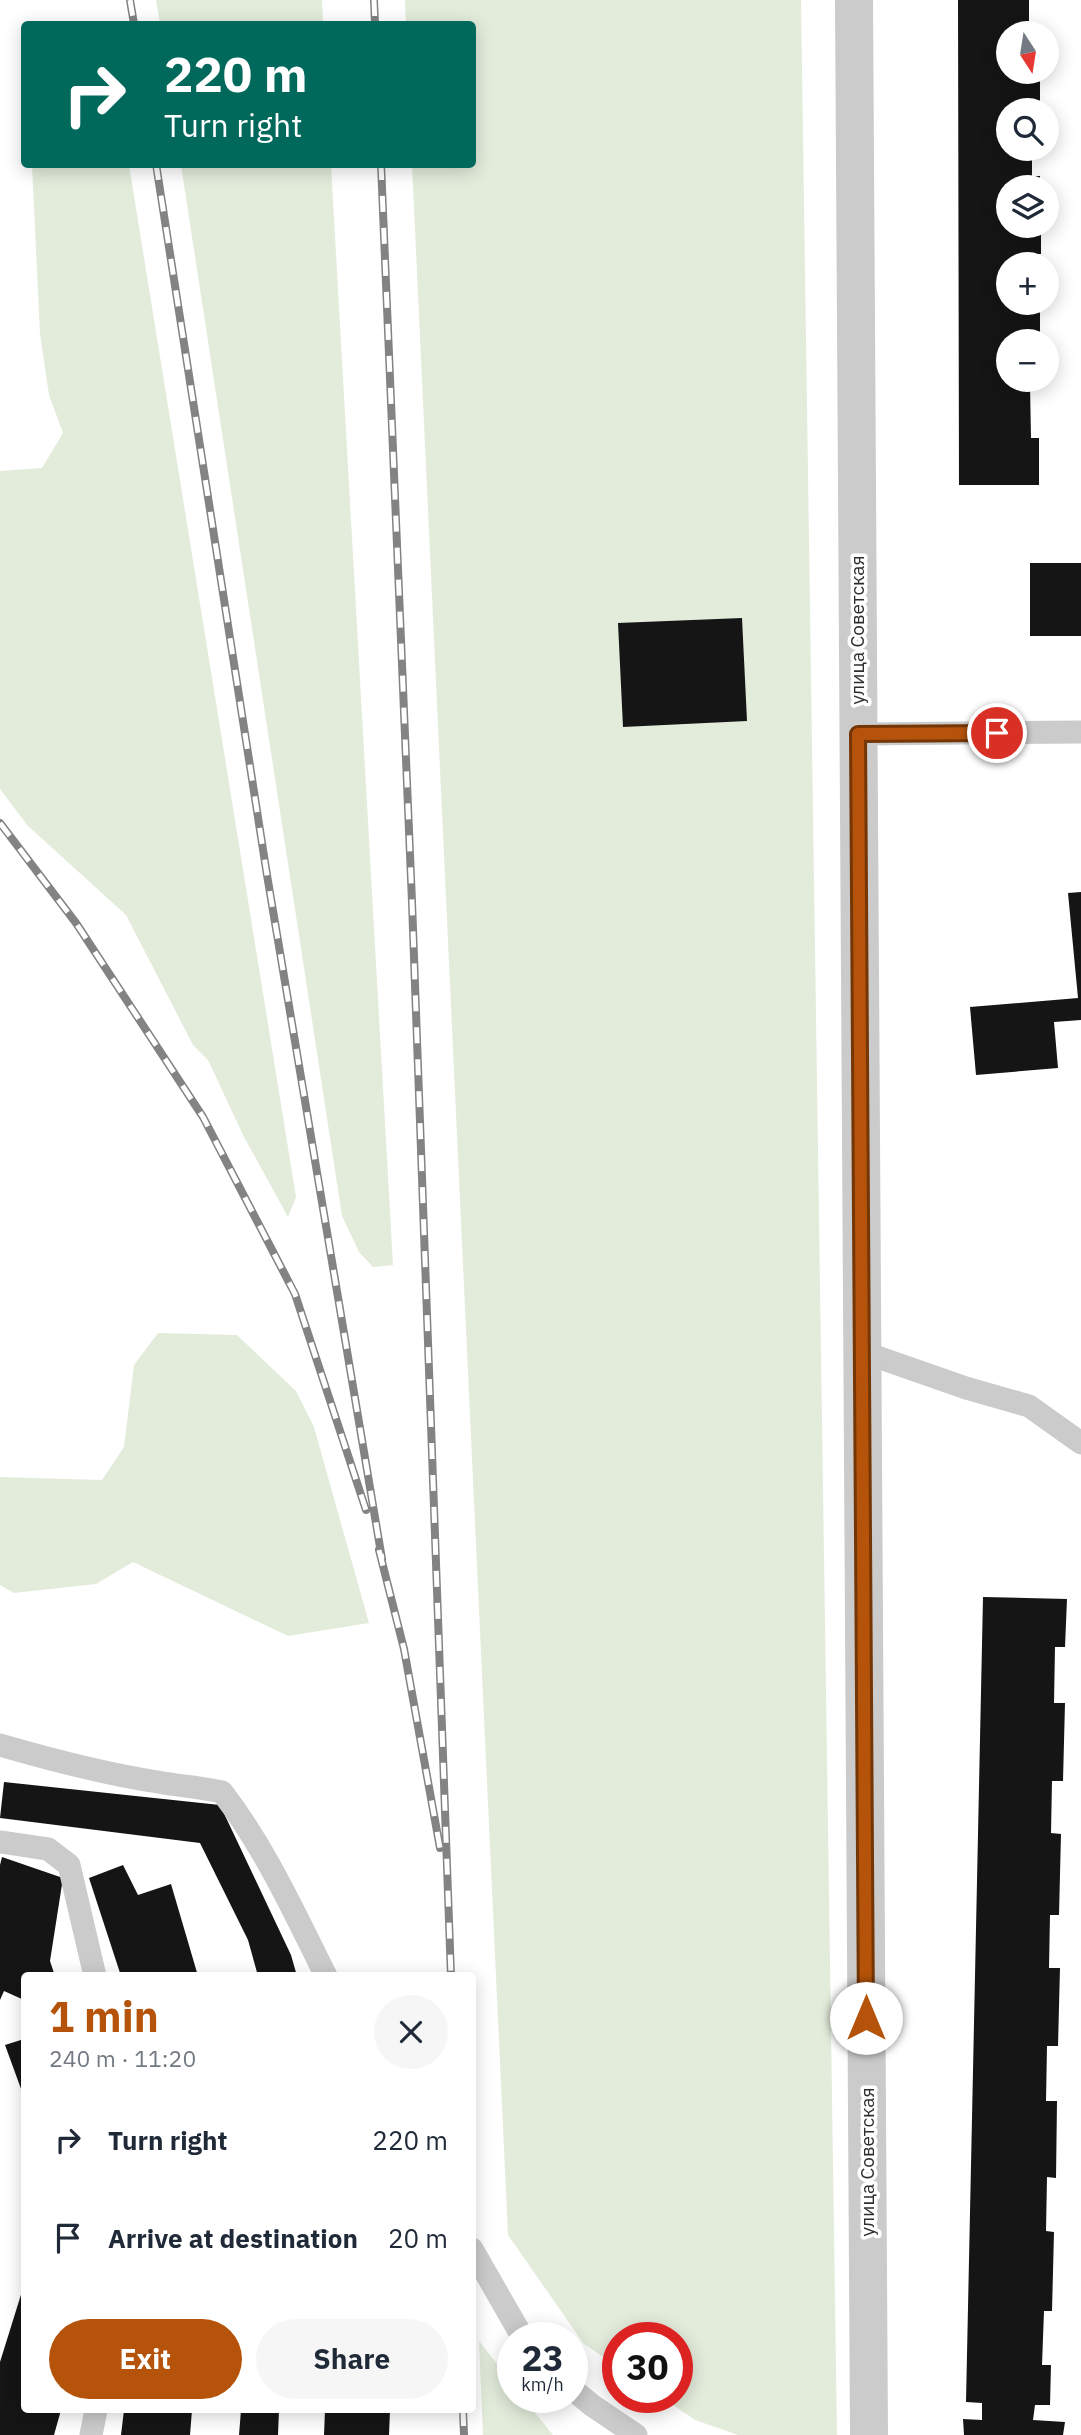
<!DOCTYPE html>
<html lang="en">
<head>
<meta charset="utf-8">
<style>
	:root { --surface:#fff; --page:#f6f6f7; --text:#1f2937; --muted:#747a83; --accent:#b45309 }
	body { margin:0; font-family:"IBM Plex Sans",sans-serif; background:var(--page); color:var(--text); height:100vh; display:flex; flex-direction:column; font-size:26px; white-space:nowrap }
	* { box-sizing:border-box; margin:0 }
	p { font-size:23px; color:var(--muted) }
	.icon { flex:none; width:38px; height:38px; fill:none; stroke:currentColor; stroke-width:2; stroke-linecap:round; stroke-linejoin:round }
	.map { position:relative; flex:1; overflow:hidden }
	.panel { position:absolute; left:21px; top:1972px; width:455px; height:441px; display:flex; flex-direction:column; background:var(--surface); border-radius:7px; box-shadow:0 4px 18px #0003 }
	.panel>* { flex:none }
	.hud { position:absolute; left:21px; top:21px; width:455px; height:147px; border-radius:7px; box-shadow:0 4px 18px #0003; background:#00695c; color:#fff; overflow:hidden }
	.needle { width:46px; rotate:168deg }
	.tools { position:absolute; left:996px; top:21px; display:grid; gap:14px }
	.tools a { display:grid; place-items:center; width:63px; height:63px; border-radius:50%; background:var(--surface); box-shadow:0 4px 18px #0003; font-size:35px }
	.speed { position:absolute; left:497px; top:2322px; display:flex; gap:14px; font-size:35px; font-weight:700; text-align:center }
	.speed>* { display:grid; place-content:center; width:91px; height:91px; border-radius:50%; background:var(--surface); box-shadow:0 4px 18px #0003; line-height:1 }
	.speed small { font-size:18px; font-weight:400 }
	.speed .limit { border:10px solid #d22; background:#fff; color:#111 }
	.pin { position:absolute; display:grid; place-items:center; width:60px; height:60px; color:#fff; margin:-30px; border:4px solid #fff; border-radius:50%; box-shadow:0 2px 7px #0007 }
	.me { position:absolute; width:77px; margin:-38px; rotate:0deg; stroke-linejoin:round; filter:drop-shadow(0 0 5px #0008) }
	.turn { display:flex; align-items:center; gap:24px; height:147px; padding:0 28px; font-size:32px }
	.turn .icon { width:91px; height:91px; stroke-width:2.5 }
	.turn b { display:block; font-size:49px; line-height:60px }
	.round { display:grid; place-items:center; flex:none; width:74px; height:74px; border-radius:37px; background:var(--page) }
	.headline { display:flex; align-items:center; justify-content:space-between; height:119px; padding:0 28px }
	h1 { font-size:42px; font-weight:700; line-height:52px; color:var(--accent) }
	.primary-button { display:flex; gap:14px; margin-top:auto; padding:14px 28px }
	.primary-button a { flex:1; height:80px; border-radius:42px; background:var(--accent); color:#fff; font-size:28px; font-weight:700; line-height:80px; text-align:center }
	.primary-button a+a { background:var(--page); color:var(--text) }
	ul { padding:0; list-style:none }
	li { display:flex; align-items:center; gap:21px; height:98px; padding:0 28px }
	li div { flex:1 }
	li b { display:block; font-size:26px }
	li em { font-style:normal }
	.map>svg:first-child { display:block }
	.green { fill:#e3ecdb }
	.building { fill:#151515 }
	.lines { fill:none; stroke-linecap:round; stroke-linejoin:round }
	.service { stroke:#cbcbcb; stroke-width:23 }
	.minor { stroke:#cbcbcb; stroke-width:38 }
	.rail-casing { stroke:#838383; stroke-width:8 }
	.rail { stroke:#fff; stroke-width:5; stroke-dasharray:16; stroke-linecap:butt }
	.route-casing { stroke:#753606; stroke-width:18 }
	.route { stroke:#b45309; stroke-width:12 }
	.labels { text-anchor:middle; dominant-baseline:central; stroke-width:7; stroke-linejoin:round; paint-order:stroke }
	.street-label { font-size:19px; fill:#2e2e2e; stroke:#fff }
</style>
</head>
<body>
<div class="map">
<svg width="1081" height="2435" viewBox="0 0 1081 2435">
	<rect width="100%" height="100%" fill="#fff"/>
	<path class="green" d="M156,0H322L323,24H160Z
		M405,0H801L837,2435H738L695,2420L663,2398H677V2338H618V2367L584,2344L508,2235L412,165L472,164V24H406Z
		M32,165H129L296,1197L288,1217L243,1135L208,1060L193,1045L126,915L28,826L0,789V471L42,468L63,433L49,395L40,334Z
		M181,165H331L393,1265L373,1267L359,1252L342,1216Z
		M158,1333L237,1335L296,1391L314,1427L369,1623L288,1636L133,1562L96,1584L14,1593L0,1585V1477L102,1480L124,1447L134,1365Z
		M479,2341L513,2384V2398H523L553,2435H483Z"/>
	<path class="building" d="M958,0H1029V33H1008V72H1040V110H1008V149H1032V176H1040V187H1008V226H1041V254H1030V264H1008V303H1030V306H1040V341H1008V380H1040V385H1030L1031,438H1039V485H959Z
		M1030,563H1081V636H1030Z
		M742,618L747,721L623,727L618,623Z
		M1081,892V1020L1054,1022L1058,1068L976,1075L970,1007L1078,998L1068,893Z
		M983,1597L1067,1599L1065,1647H1055L1054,1703H1065L1063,1781H1052L1051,1833L1061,1834L1059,1915H1050L1049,1968H1060L1058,2046H1047L1046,2101H1057L1056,2178L1047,2177L1046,2231L1054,2232L1052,2311H1044L1042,2365H1051L1050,2405H1035L1033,2420L1065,2422L1063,2435H964L963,2419L982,2420V2403L966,2402Z
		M4,1782L220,1805L291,1955L297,1976H258L248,1940L200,1843L0,1818Z
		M2,1857L63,1878L50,1961L55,1976H24V2000L4,1991L0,2000V1865Z
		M123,1865L138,1895L171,1884L198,1976H121L89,1878Z
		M24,2039V2097L5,2045Z
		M24,2285V2410H61L54,2435H0V2362Z
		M124,2410H192L190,2435H121Z
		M241,2410H279L278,2435H239Z
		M325,2410H390L389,2435H324Z"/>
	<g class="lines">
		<path class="service" d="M857,734L1081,732
			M863,1352L966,1388L1029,1406L1081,1443
			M0,1745C52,1760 105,1774 158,1782C179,1786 200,1787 222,1792C265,1848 294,1912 326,1976
			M0,1842L48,1849L69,1865L95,1976
			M472,2249L523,2338
			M572,2389L593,2406L636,2435
			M91,2435L96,2410"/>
		<path class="minor" d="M854,0L869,2435"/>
		<defs>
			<path id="rail" d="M130,0L134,24
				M374,0L375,24
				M156,164L267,875L382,1559
				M381,164L412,902L451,1976
				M0,823L76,923L203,1117L295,1294L366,1510
				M379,1550L404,1649L440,1848
				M463,2410L464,2435"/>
		</defs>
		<use href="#rail" class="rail-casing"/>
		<use href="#rail" class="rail"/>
	</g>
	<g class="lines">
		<defs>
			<path id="route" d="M866,2018L858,734L997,733"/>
		</defs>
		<use href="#route" class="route-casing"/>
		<use href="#route" class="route"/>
	</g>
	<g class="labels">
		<g class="street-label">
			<text transform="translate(857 630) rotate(-90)">улица Советская</text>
			<text transform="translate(867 2162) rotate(-90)">улица Советская</text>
		</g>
	</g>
</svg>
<div class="tools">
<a><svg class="needle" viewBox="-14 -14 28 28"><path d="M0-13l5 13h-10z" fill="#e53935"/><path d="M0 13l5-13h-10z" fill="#747a83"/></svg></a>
<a><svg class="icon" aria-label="search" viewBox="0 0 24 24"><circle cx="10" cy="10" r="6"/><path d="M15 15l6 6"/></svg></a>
<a><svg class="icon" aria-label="layers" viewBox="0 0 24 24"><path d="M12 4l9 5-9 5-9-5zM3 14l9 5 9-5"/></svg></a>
<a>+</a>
<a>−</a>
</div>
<div class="speed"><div>23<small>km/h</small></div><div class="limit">30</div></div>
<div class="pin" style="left:997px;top:733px;background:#d93025"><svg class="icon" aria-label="arrive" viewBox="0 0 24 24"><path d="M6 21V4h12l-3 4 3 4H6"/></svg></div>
<svg class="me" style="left:866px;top:2018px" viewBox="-20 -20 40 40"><circle r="19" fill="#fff"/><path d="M0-13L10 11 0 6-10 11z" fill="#b45309"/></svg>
<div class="hud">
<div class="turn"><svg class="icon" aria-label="right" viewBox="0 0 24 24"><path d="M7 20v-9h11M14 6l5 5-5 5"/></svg><div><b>220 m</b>Turn right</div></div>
</div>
<section class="panel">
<div class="headline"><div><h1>1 min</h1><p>240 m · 11:20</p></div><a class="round"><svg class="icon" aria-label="close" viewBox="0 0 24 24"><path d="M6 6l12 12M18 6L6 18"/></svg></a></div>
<ul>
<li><svg class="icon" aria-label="right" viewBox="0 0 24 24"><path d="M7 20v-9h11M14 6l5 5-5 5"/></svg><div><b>Turn right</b></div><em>220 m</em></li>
<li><svg class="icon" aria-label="arrive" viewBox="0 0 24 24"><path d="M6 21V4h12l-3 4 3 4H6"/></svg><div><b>Arrive at destination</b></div><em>20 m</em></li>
</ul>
<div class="primary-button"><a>Exit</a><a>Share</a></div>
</section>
</div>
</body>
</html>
